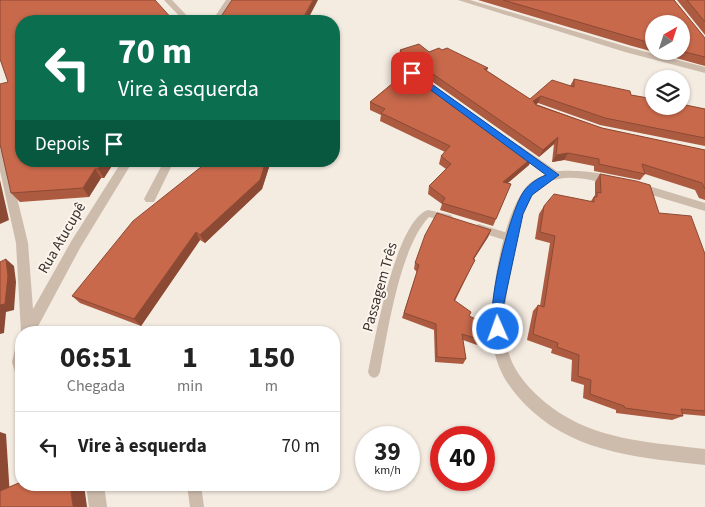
<!DOCTYPE html>
<html lang="pt">
<head>
<meta charset="utf-8">
<style>
	:root { --surface:#fff; --page:#f6f6f6; --text:#222; --muted:#767676; --line:#e0e0e0 }
	body { margin:0; font-family:"Source Sans 3",sans-serif; background:var(--page); color:var(--text); height:100vh; display:flex; flex-direction:column; font-size:19px; white-space:nowrap }
	* { box-sizing:border-box; margin:0 }
	p { font-size:16px; color:var(--muted) }
	.icon { flex:none; width:28px; height:28px; fill:none; stroke:currentColor; stroke-width:2; stroke-linecap:round; stroke-linejoin:round }
	.map { position:relative; flex:1; overflow:hidden }
	.drawer { position:absolute; left:15px; top:326px; width:325px; height:165px; display:flex; flex-direction:column; background:var(--surface); border-radius:20px; box-shadow:0 1px 4px #0004 }
	.drawer>* { flex:none }
	.banner { position:absolute; left:15px; top:15px; width:325px; height:152px; border-radius:20px; box-shadow:0 1px 4px #0004; background:#0b6e4f; color:#fff; overflow:hidden }
	.needle { width:32px; rotate:39deg }
	.tools { position:absolute; left:645px; top:15px; display:grid; gap:10px }
	.tools a { display:grid; place-items:center; width:45px; height:45px; border-radius:50%; background:var(--surface); box-shadow:0 1px 4px #0004; font-size:25px }
	.speed { position:absolute; left:355px; top:426px; display:flex; gap:10px; font-size:25px; font-weight:700; text-align:center }
	.speed>* { display:grid; place-content:center; width:65px; height:65px; border-radius:50%; background:var(--surface); box-shadow:0 1px 4px #0004; line-height:1 }
	.speed small { font-size:12px; font-weight:400 }
	.speed .limit { border:8px solid #d22; background:#fff; color:#111 }
	.pin { position:absolute; display:grid; place-items:center; width:42px; height:42px; color:#fff; margin:-21px; border-radius:10px; box-shadow:0 2px 8px #0006 }
	.me { position:absolute; width:55px; margin:-28px; rotate:358deg; stroke-linejoin:round; filter:drop-shadow(0 0 4px #0008) }
	.turn { display:flex; align-items:center; gap:18px; height:105px; padding:0 20px; font-size:22px }
	.turn .icon { width:65px; height:65px; stroke-width:2.5 }
	.turn b { display:block; font-size:35px; line-height:42px }
	.then { display:flex; align-items:center; height:48px; padding:0 20px; background:#0003; gap:10px; font-size:19px }
	.eta { display:flex; justify-content:space-evenly; align-items:center; height:85px; text-align:center }
	.eta b { font-size:30px; font-weight:700; line-height:35px }
	ul { padding:0; list-style:none }
	li { display:flex; align-items:center; gap:15px; height:70px; padding:0 20px; border-top:1px solid var(--line) }
	li div { flex:1 }
	li b { display:block; font-size:19px }
	li em { font-style:normal }
	.map>svg:first-child { display:block }
	.lines { fill:none; stroke-linecap:round; stroke-linejoin:round }
	.service { fill:#cdbbac; fill-rule:evenodd }
	.minor { fill:#cdbbac; fill-rule:evenodd }
	.tertiary { fill:#cdbbac; fill-rule:evenodd }
	.wall { fill:#ac5a40; fill-rule:evenodd }
	.shaded-wall { fill:#8c4a34 }
	.building { fill:#c8694b; stroke:#8c4a34 }
	.route { fill:#1a73e8; stroke:#114b97 }
	.labels { text-anchor:middle; dominant-baseline:central; stroke-width:4; stroke-linejoin:round; paint-order:stroke }
	.street-label { font-size:15px; fill:#3b302b; stroke:#fbf5ee }
</style>
</head>
<body>
<div class="map">
<svg width="705" height="507" viewBox="0 0 705 507">
	<rect width="100%" height="100%" fill="#f4ebe1"/>
	<g class="lines">
		<path class="service" d="M428,210L451,215L453,218L448,222L429,217C400,247 388,330 380,372L378,376L374,378L370,376L368,372C375,339 396,220 428,210Z
			M479,224L514,235L516,238L514,241L511,242L476,231L474,228L476,225Z
			M187,485H201L204,507H190Z"/>
		<path class="minor" d="M164,0H172L192,21H184Z
			M226,0H234L220,21H212Z
			M458,0H470L631,48L705,67V73L625,52Z
			M0,144L5,148L28,243L33,309L72,240L122,161H133L80,248L35,332H21L16,243L0,171Z
			M520,146L558,172L559,175L558,178H550L516,153L515,150L516,147Z
			M164,161H174L154,202H146L144,199Z
			M21,343V377L16,375L12,362L16,345Z
			M86,485H104L107,507H89Z"/>
		<path class="tertiary" d="M560,171C572,170 612,172 620,181L614,185C594,181 567,172 547,183C538,188 531,196 527,205C518,221 516,241 513,259C507,291 499,325 510,357C518,380 542,402 563,415C605,441 657,443 705,449V465C644,458 579,454 532,411C515,396 500,376 495,354C485,317 501,211 529,184C538,176 549,173 560,171Z
			M636,182L705,203V211L632,189L630,186Z"/>
	</g>
	<path class="wall" d="M478,0H674L705,38V66L632,46ZM654,24L681,51H654Z
		M677,0H705V35Z
		M400,50L429,52L442,50L488,68L487,71L530,99L570,86L574,79L631,95L705,109V146L600,125L538,103L536,104L602,128L705,150V200L699,198L695,190L645,174L640,180L594,171V166L564,160L552,162L554,144L539,157L413,68L410,69L529,165L508,183L511,184L493,226L440,210L442,204L428,194L429,186L446,169L439,164L441,156L445,152L380,121L381,115L370,110V102L409,70L399,57Z
		M8,82L115,161L104,178H101L89,197L20,202L11,193Z
		M204,161H271L262,189L205,243L200,240L141,326L80,303L72,296L201,167Z
		M600,174L659,213L705,254V416L682,414L683,416L672,420L616,413V410L583,398L584,385L571,381L572,360L551,353L552,349L527,340L533,311L538,305L540,306L550,243L535,239L539,214L544,206L591,201L595,195V182Z
		M491,230L488,237L474,259L475,260L472,266L455,301L469,316L481,340L477,345L463,340L466,359L463,364L435,362L434,330L402,318L417,272L414,269L415,263Z"/>
	<path class="shaded-wall" d="M313,0H318L307,21H302V20Z
		M414,61L413,68L409,70L410,63Z
		M541,96L538,103L530,108L533,101Z
		M558,137L554,144L539,157L543,150Z
		M568,153L564,160L552,162L556,155Z
		M533,157L529,165L500,189L503,182Z
		M103,161H115L104,178L98,169Z
		M266,161H271L262,189L205,243L200,235Z
		M95,169L101,178L89,197L83,188Z
		M0,180L9,220L0,224Z
		M491,230L488,237L470,265L473,259Z
		M196,232L200,240L141,326L134,319Z
		M6,259L14,266L16,282L14,310L6,312L4,333L0,334V305Z
		M0,432L6,434L10,497L0,496Z
		M70,485H85H84L87,507H76L73,506Z"/>
	<path class="building" d="M0,0H155L174,21H21V161H103L98,169H95L83,188L11,193L0,144V84L8,82L0,59Z
		M232,0H313L302,20L299,19L298,21H218Z
		M503,0H674L705,38V57L681,51V24H654V44Z
		M687,0H705V22Z
		M419,44L429,52L439,48L442,50L447,48L488,68L484,69L530,99L552,80L574,87V79L630,91L631,95L654,99V106H681V104L705,109V138L605,118L541,96L533,101L536,105L602,128L705,150V189L702,183L642,164L645,174L599,164V159L568,153L556,155L558,137L543,150L414,61L410,63L400,50Z
		M410,69L533,157L503,182L511,184L496,219L442,203L445,198L429,186L451,164L441,156L450,146L381,113L385,109L370,102Z
		M204,161H266L260,180L200,235L196,232L134,319L72,296L133,221L201,167Z
		M600,174L636,181L650,185L659,213L691,216L705,254V411L681,409L683,416L625,408L624,406L590,394L591,380L578,376L579,355L557,347L558,343L533,334L538,305L544,307L555,236L540,232L544,206L554,194L594,202V197H597V192L601,193Z
		M437,213L491,230L473,259L475,260L454,300L471,312L469,316L478,320L481,340L462,334L466,359L437,357L436,324L404,313L419,265L415,263L425,235Z
		M6,259L8,276L5,304L0,305V262Z
		M21,482V485H70L73,506L76,507H0V491Z"/>
	<path class="route" d="M412,70L559,175L532,195L523,214L504,303L505,329L503,333L498,335L494,333C484,312 510,210 524,191C529,184 538,178 546,175L409,74L408,73Z"/>
	<g class="labels">
		<g class="street-label">
			<text transform="translate(62 238) rotate(-60)">Rua Atucupê</text>
			<text transform="translate(380 287) rotate(-74)">Passagem Três</text>
		</g>
	</g>
</svg>
<div class="tools">
<a><svg class="needle" viewBox="-14 -14 28 28"><path d="M0-13l5 13h-10z" fill="#e53935"/><path d="M0 13l5-13h-10z" fill="#767676"/></svg></a>
<a><svg class="icon" aria-label="layers" viewBox="0 0 24 24"><path d="M12 4l9 5-9 5-9-5zM3 14l9 5 9-5"/></svg></a>
</div>
<div class="speed"><div>39<small>km/h</small></div><div class="limit">40</div></div>
<div class="pin" style="left:412px;top:73px;background:#d93025"><svg class="icon" aria-label="arrive" viewBox="0 0 24 24"><path d="M6 21V4h12l-3 4 3 4H6"/></svg></div>
<svg class="me" style="left:498px;top:329px" viewBox="-20 -20 40 40"><circle r="17" fill="#1a73e8" stroke="#fff" stroke-width="3"/><path d="M0-11L8 9 0 5-8 9z" fill="#fff"/></svg>
<div class="banner">
<div class="turn"><svg class="icon" aria-label="left" viewBox="0 0 24 24"><path d="M17 20v-9H6M10 6l-5 5 5 5"/></svg><div><b>70 m</b>Vire à esquerda</div></div>
<div class="then">Depois<svg class="icon" aria-label="arrive" viewBox="0 0 24 24"><path d="M6 21V4h12l-3 4 3 4H6"/></svg></div>
</div>
<section class="drawer">
<div class="eta">
<div><b>06:51</b><p>Chegada</p></div>
<div><b>1</b><p>min</p></div>
<div><b>150</b><p>m</p></div>
</div>
<ul>
<li><svg class="icon" aria-label="left" viewBox="0 0 24 24"><path d="M17 20v-9H6M10 6l-5 5 5 5"/></svg><div><b>Vire à esquerda</b></div><em>70 m</em></li>
</ul>
</section>
</div>
</body>
</html>
